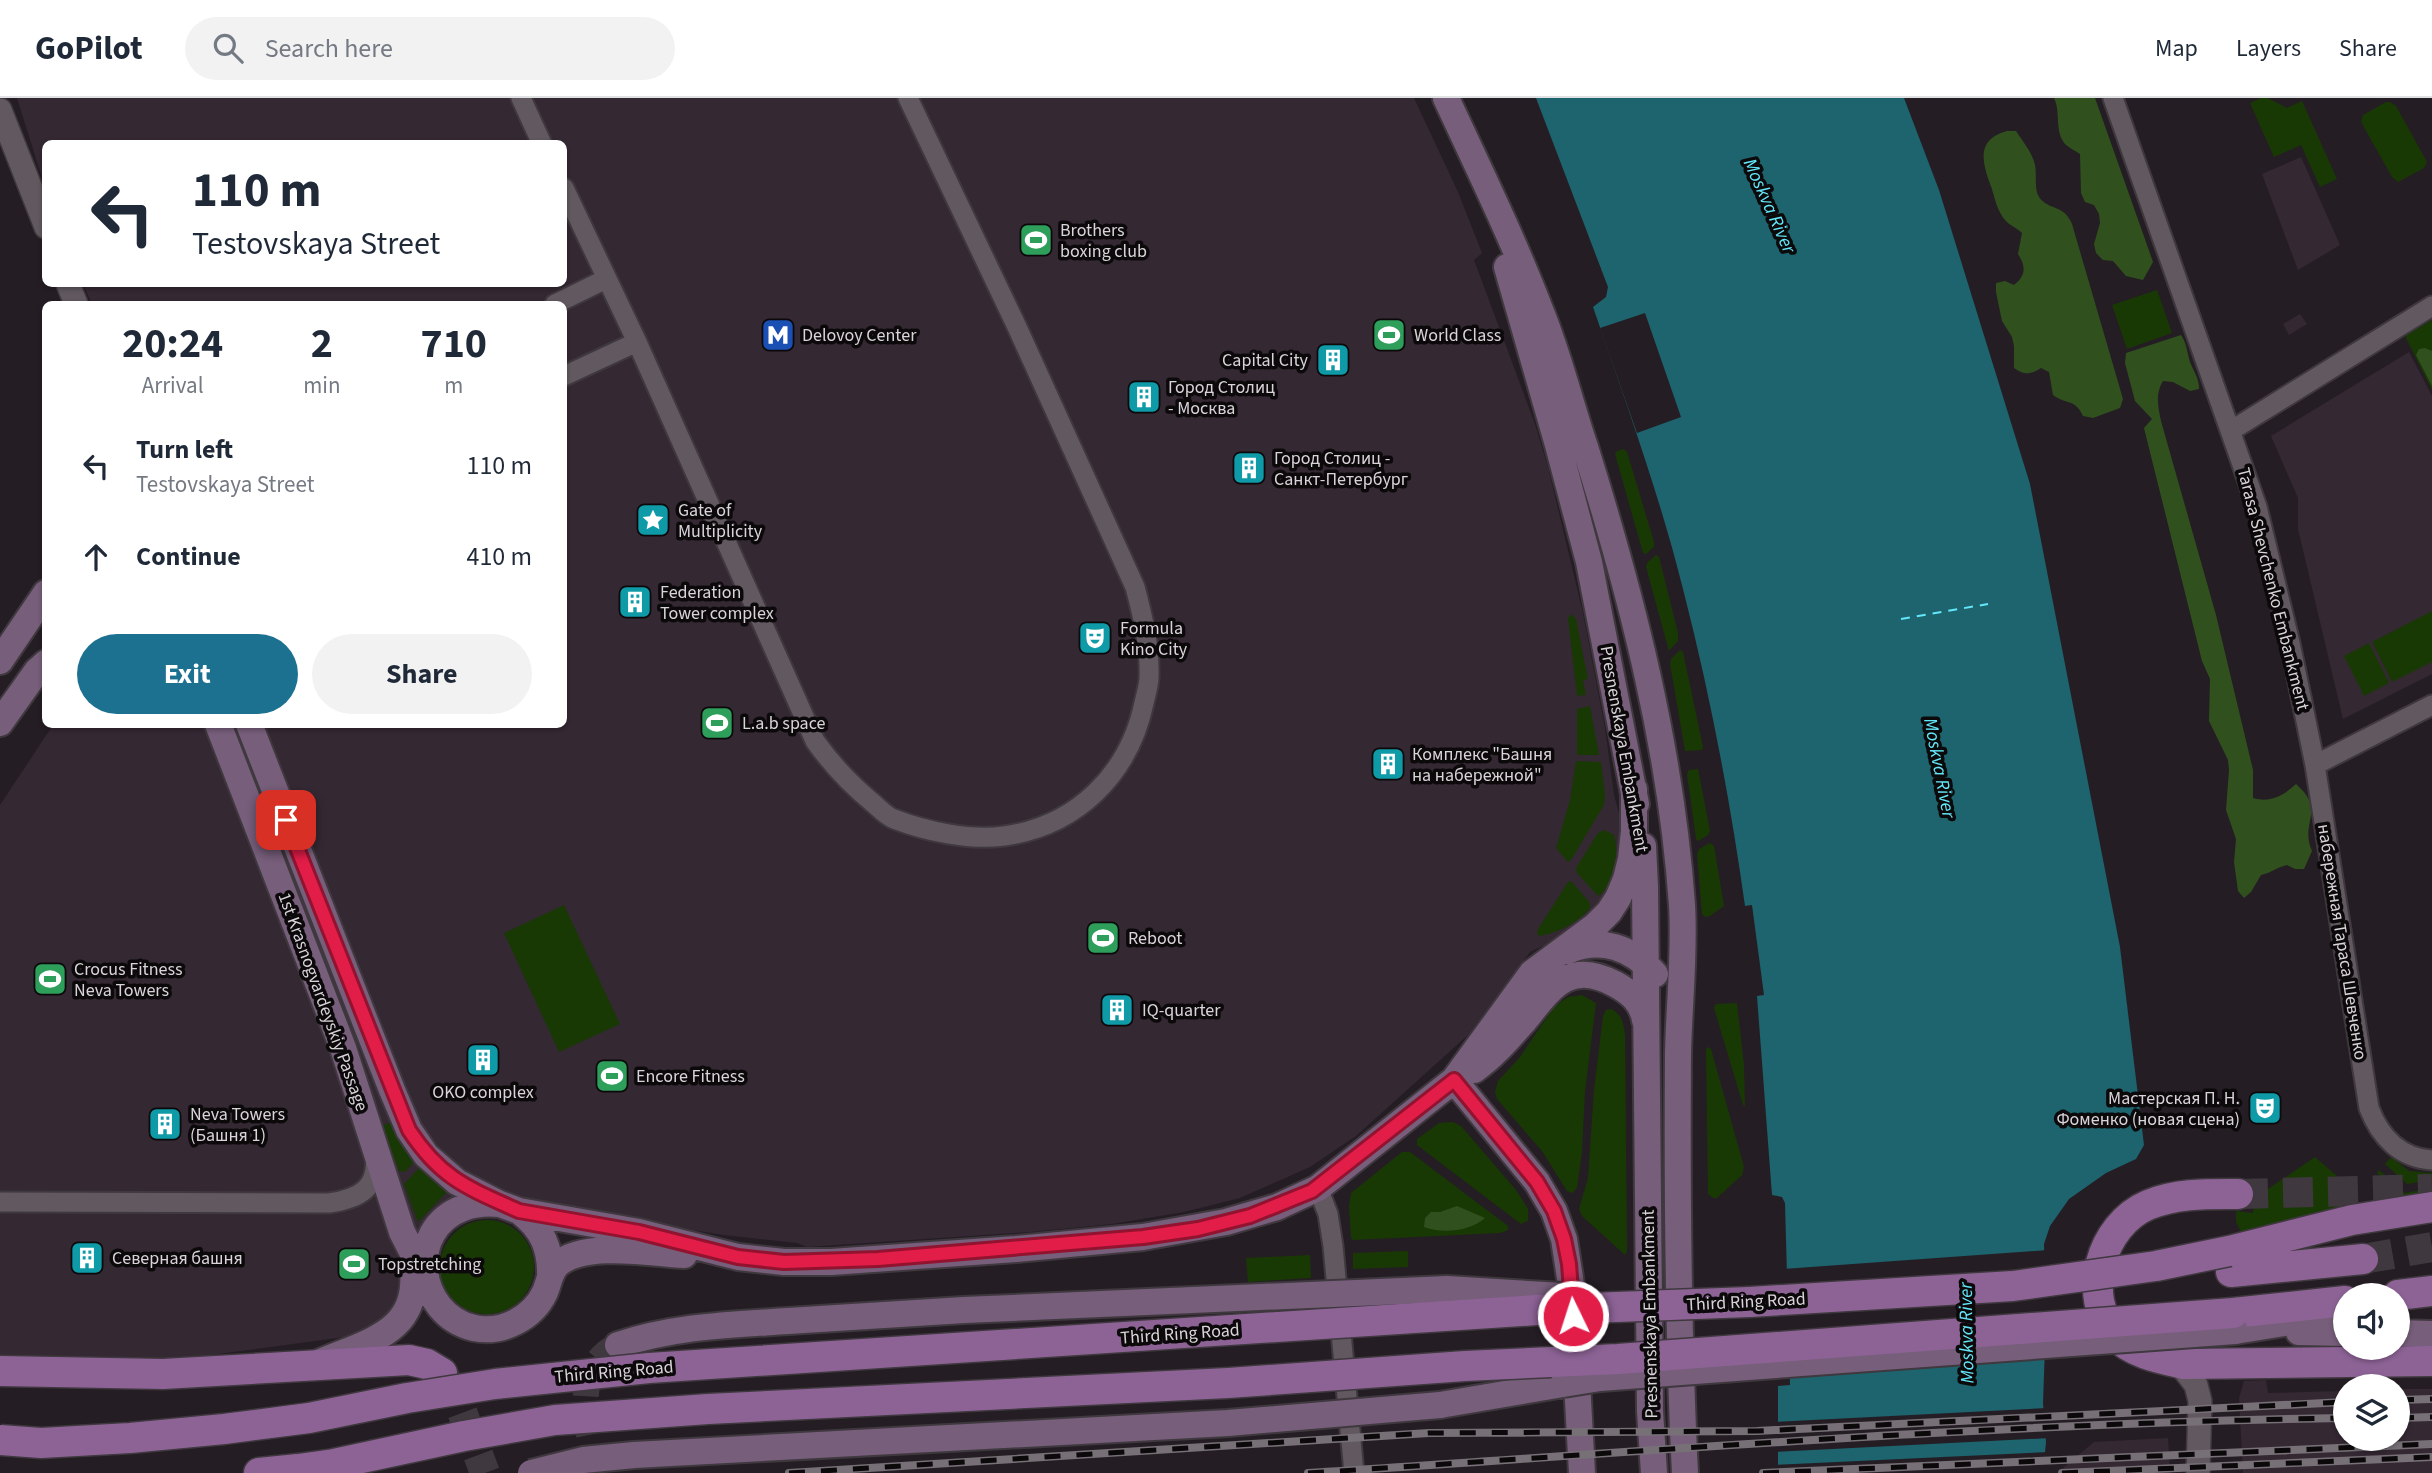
<!DOCTYPE html>
<html lang="en">
<head>
<meta charset="utf-8">
<style>
	:root { --surface:#fff; --page:#f2f2f3; --text:#1f2937; --muted:#747a83; --line:#e0e1e3; --accent:#1d7190 }
	body { margin:0; font-family:"Source Sans 3",sans-serif; background:var(--page); color:var(--text); height:100vh; display:flex; flex-direction:column; font-size:26px; white-space:nowrap }
	* { box-sizing:border-box; margin:0 }
	p { font-size:23px; color:var(--muted) }
	.icon { flex:none; width:38px; height:38px; fill:none; stroke:currentColor; stroke-width:2; stroke-linecap:round; stroke-linejoin:round }
	.map { position:relative; flex:1; overflow:hidden }
	.drawer { position:absolute; left:42px; top:203px; width:525px; height:427px; display:flex; flex-direction:column; background:var(--surface); border-radius:10px; box-shadow:0 2px 5px #0004 }
	.drawer>* { flex:none }
	.top-card { position:absolute; left:42px; top:42px; width:525px; height:147px; border-radius:10px; box-shadow:0 2px 5px #0004; background:#fff; color:var(--text); overflow:hidden }
	.controls { position:absolute; left:2333px; top:1185px; display:grid; gap:14px }
	.controls a { display:grid; place-items:center; width:77px; height:77px; border-radius:50%; background:var(--surface); box-shadow:0 2px 5px #0004; font-size:35px }
	.pin { position:absolute; display:grid; place-items:center; width:60px; height:60px; color:#fff; margin:-30px; border-radius:14px; box-shadow:0 4px 10px #0006 }
	.me { position:absolute; width:77px; margin:-38px; rotate:356deg; stroke-linejoin:round; filter:drop-shadow(0 0 5px #0008) }
	.turn { display:flex; align-items:center; gap:24px; height:147px; padding:0 35px; font-size:32px }
	.turn .icon { width:91px; height:91px; stroke-width:2.5 }
	.turn b { display:block; font-size:49px; line-height:60px }
	.eta { display:flex; justify-content:space-evenly; align-items:center; height:119px; text-align:center }
	.eta b { font-size:42px; font-weight:700; line-height:49px }
	.button { display:flex; gap:14px; margin-top:auto; padding:14px 35px }
	.button a { flex:1; height:80px; border-radius:42px; background:var(--accent); color:#fff; font-size:28px; font-weight:700; line-height:80px; text-align:center }
	.button a+a { background:var(--page); color:var(--text) }
	ul { padding:0; list-style:none }
	li { display:flex; align-items:center; gap:21px; height:91px; padding:0 35px }
	li div { flex:1 }
	li b { display:block; font-size:26px }
	li em { font-style:normal }
	header { display:flex; align-items:center; gap:42px; box-sizing:border-box; height:98px; padding:0 35px; background:var(--surface); border-bottom:2px solid var(--line) }
	header strong { font-size:33px }
	nav { display:flex; gap:38px; margin-inline-start:auto; font-size:24px }
	.search { width:490px; height:63px; background:var(--page); display:flex; align-items:center; gap:18px; box-sizing:border-box; padding:0 24px; border-radius:38px; color:var(--muted); font-size:26px }
	.map>svg:first-child { display:block }
	.built { fill:#342833 }
	.green { fill:#193904 }
	.forest { fill:#30511e }
	.water { fill:#1d646e }
	.pier { fill:#251d24 }
	.lines { fill:none; stroke-linecap:round; stroke-linejoin:round }
	.ferry { stroke:#63e7fa; stroke-width:2; stroke-dasharray:9 7; stroke-linecap:butt }
	.secondary-tunnel { stroke:#40383f; stroke-width:26; stroke-dasharray:26 13; stroke-linecap:butt }
	.primary-tunnel { stroke:#40383f; stroke-width:30; stroke-dasharray:30 15; stroke-linecap:butt }
	.minor-casing { stroke:#3f383e; stroke-width:23 }
	.tertiary-casing { stroke:#3f383e; stroke-width:26 }
	.secondary-casing { stroke:#3f383e; stroke-width:30 }
	.primary-casing { stroke:#3f383e; stroke-width:33 }
	.minor { stroke:#615860; stroke-width:19 }
	.tertiary { stroke:#615860; stroke-width:23 }
	.secondary { stroke:#775e7b; stroke-width:26 }
	.primary { stroke:#8d6396; stroke-width:30 }
	.rail-casing { stroke:#777177; stroke-width:8 }
	.rail { stroke:#0c090b; stroke-width:5; stroke-dasharray:16; stroke-linecap:butt }
	.secondary-bridge-casing { stroke:#3f383e; stroke-width:30; stroke-linecap:butt }
	.primary-bridge-casing { stroke:#3f383e; stroke-width:33; stroke-linecap:butt }
	.secondary-bridge { stroke:#775e7b; stroke-width:26 }
	.primary-bridge { stroke:#8d6396; stroke-width:30 }
	.route-casing { stroke:#92132f; stroke-width:18 }
	.route { stroke:#e11d48; stroke-width:12 }
	.labels { text-anchor:middle; dominant-baseline:central; stroke-width:7; stroke-linejoin:round; paint-order:stroke }
	.poi-label { font-size:18px; fill:#d9d4d9; stroke:#0c090b; text-anchor:start }
	.street-label { font-size:18px; fill:#d9d4d9; stroke:#0c090b }
	.water-label { font-size:19px; font-style:italic; fill:#63e7fa; stroke:#0c090b }
</style>
</head>
<body>
<header>
<strong>GoPilot</strong>
<div class="search"><svg class="icon" aria-label="search" viewBox="0 0 24 24"><circle cx="10" cy="10" r="6"/><path d="M15 15l6 6"/></svg>Search here</div>
<nav><a>Map</a><a>Layers</a><a>Share</a></nav>
</header>
<div class="map">
<svg width="2432" height="1375" viewBox="0 0 2432 1375">
	<rect width="100%" height="100%" fill="#251d24"/>
	<path class="built" d="M17,0H1414L1458,94L1482,155L1474,162L1535,326L1548,369L1583,515L1605,630L1614,697L1623,730L1612,797L1568,836L1530,854L1468,937L1356,1038L1310,1069L1240,1100L1184,1114L1112,1126L1031,1134L807,1149L797,1145L724,1137L466,1097L396,1206L387,1218L373,1230L345,1239L173,1262L0,1258V707L53,627L564,626V206H92L83,186H564V46H46L45,89Z
		M2301,59L2340,147L2298,172L2262,76Z
		M2300,216L2307,226L2289,237L2283,226Z
		M2409,254L2432,298V576L2343,621L2298,431V400L2271,338Z
		M2266,1282L2268,1295L2345,1293V1340H2398V1291H2432V1375H2243L2239,1300L2244,1283Z
		M2168,1340L2170,1375H2057L2094,1344Z"/>
	<path class="green" d="M2261,0H2268L2287,10L2302,3L2337,81L2320,89L2301,47L2274,59L2250,5Z
		M2386,4H2390L2396,8L2427,64L2424,70L2398,84L2392,79L2361,24L2363,17Z
		M2157,192L2172,235L2127,251L2112,207Z
		M2432,222V292L2405,238Z
		M1624,351L1627,354L1654,444V449L1646,456L1643,455L1615,356L1617,353Z
		M1656,457L1659,459L1678,535V543L1669,553L1646,469L1647,465Z
		M2432,513V564L2392,584L2372,544Z
		M1571,516L1576,521L1588,581L1583,582L1586,597L1577,598L1568,520Z
		M2369,545L2389,585L2364,598L2344,558Z
		M1680,552L1683,554L1703,649L1702,652L1685,653L1670,566L1671,561Z
		M1590,608L1599,657H1577V611Z
		M1576,663L1601,664L1605,697L1604,707L1571,762L1568,764L1556,750L1570,702Z
		M1698,671L1710,733L1708,737L1698,743L1696,741L1687,676L1689,672Z
		M1604,732L1614,737C1619,754 1615,789 1598,798L1577,775L1576,770L1598,735Z
		M1710,745L1714,748L1724,808L1710,818L1705,819L1702,816L1697,756L1699,751Z
		M1571,783L1590,805V810C1579,824 1557,835 1540,838L1537,836L1538,831L1568,784Z
		M564,807L620,926L559,954L504,835Z
		M1582,897L1596,905L1585,993L1582,1054L1577,1090L1572,1095L1567,1093L1542,1053L1497,1001L1495,994L1498,983L1520,959L1554,909L1568,899Z
		M1737,905L1744,967L1745,1008L1743,1007L1714,910L1716,906Z
		M1611,911C1622,916 1624,926 1625,938L1627,1153L1625,1157L1582,1118L1579,1111L1588,1080L1594,992L1603,918L1606,912Z
		M1708,949L1711,951L1744,1069L1742,1077L1717,1100H1713L1708,1096L1706,951Z
		M391,1024L400,1043L415,1063L405,1074L399,1073L382,1028Z
		M1453,1024L1461,1028L1516,1092L1528,1111V1123L1521,1126L1417,1047V1041L1439,1025Z
		M1402,1054H1410L1508,1128V1132L1500,1135L1353,1142L1351,1140L1349,1109L1351,1095Z
		M2315,1059L2344,1084L2361,1110L2244,1140L2236,1124V1113L2253,1115L2256,1092L2265,1093Z
		M2391,1059L2409,1073L2432,1075V1082L2407,1086L2385,1066Z
		M421,1068L445,1088L447,1094L418,1124L404,1086Z
		M2379,1072L2405,1095L2432,1090V1097L2405,1101L2377,1075Z
		M440 1169a47 47 0 1 1 94 0a47 47 0 1 1-94 0Z
		M1408,1153V1169L1353,1171V1155Z
		M1310,1157L1311,1180L1248,1184L1246,1160Z"/>
	<path class="forest" d="M2054,0H2095L2153,164L2143,182L2126,178L2113,163L2103,162L2096,155L2094,146L2100,125L2099,116L2094,107L2085,104L2081,95L2080,56C2076,53 2069,50 2065,46C2054,33 2061,14 2054,0Z
		M2007,33H2016C2023,44 2032,54 2035,67C2037,77 2034,91 2039,99C2049,113 2064,106 2072,126L2123,301L2120,310L2093,320L2083,318C2075,300 2066,307 2053,297L2049,274L2041,270C2030,277 2024,277 2014,270V248L2012,239L2002,223L1996,194V185L2005,183L2014,187C2026,178 2026,168 2018,156L2022,135C2017,130 2009,127 2005,122C1998,114 1995,102 1992,91C1983,67 1974,42 2007,33Z
		M2181,237C2187,246 2187,254 2190,264C2194,274 2199,280 2199,291L2190,293L2173,284L2163,283C2155,296 2158,308 2161,323L2216,517L2253,672V700C2270,705 2283,698 2296,686C2327,713 2299,724 2312,753L2304,771H2295L2287,767C2277,769 2271,775 2261,777L2251,794L2244,800L2238,793L2234,764L2236,741L2226,712L2229,672L2228,662L2209,623L2210,581L2202,563L2144,330L2152,321L2135,303L2125,265L2126,255Z
		M2425,250L2432,253V288L2416,257L2419,251Z
		M1457,1108L1485,1120C1471,1133 1442,1136 1424,1129L1425,1120L1431,1114H1440Z"/>
	<path class="water" d="M1536,0H1904L1939,92L2030,386L2120,849L2144,1047L2136,1061L2106,1075L2069,1101L2050,1128L2044,1146L2046,1221L2043,1305L2046,1344L2043,1375H1778V1288L1790,1287L1785,1105L1782,1099L1772,1097L1757,898L1764,897L1752,807L1745,808C1730,701 1710,596 1683,491C1659,395 1625,302 1593,209L1606,199L1608,189Z"/>
	<path class="pier" d="M1645,215L1681,319L1637,335L1600,230Z
		M2048,1152L2050,1221L1787,1277L1783,1171Z
		M2047,1310L2050,1340L1774,1354V1324Z
		M2049,1354L2046,1375H1774V1367Z"/>
	<g class="lines">
		<path class="ferry" d="M1901,521L1988,506"/>
		<path class="secondary-tunnel" d="M598,1375C588,1331 568,1274 618,1247"/>
		<path class="primary-tunnel" d="M2238,1096L2432,1091
			M2363,1161L2432,1149
			M442,1275L455,1295L485,1375"/>
		<defs>
			<path id="minor" d="M521,0L542,46
				M2113,0L2257,409L2290,545L2315,667L2369,1010C2380,1039 2400,1060 2432,1062
				M564,90L637,244L815,643C832,667 850,686 873,705C879,710 886,718 894,721C925,733 970,743 1004,738C1077,728 1129,676 1144,605C1146,596 1149,587 1149,579C1150,548 1143,519 1135,489L1017,229L908,0
				M555,206L606,181
				M564,278L637,244
				M2232,332L2432,208
				M2315,667L2432,607
				M1318,1090L1328,1116L1333,1148L1354,1375
				M0,1104L329,1105C358,1101 379,1091 375,1057"/>
			<path id="tertiary" d="M0,12L46,129
				M68,186L76,206
				M2179,1265L2196,1287L2200,1303L2198,1375"/>
			<path id="secondary" d="M1446,0C1479,71 1513,141 1541,214C1559,258 1570,305 1585,349C1632,499 1671,650 1682,807C1685,857 1679,906 1678,956C1677,1095 1678,1236 1685,1375
				M1507,169L1558,347L1589,464L1636,706
				M0,563L46,495
				M0,625L37,573L46,565
				M218,626L343,950L402,1134L426,1181
				M249,626L392,992L409,1032L426,1057L457,1084L500,1106L519,1113L639,1134L738,1159L784,1164H831L1016,1151L1143,1139L1226,1124L1277,1109L1318,1090L1454,982L1532,875L1595,828L1609,814L1618,800L1626,781L1631,761L1634,733V691
				M1643,748L1645,789L1650,1313L1654,1375
				M1567,853C1601,838 1632,850 1655,876
				M1474,972C1494,958 1509,940 1525,922C1551,890 1569,861 1615,886C1630,894 1642,904 1645,922
				M1454,982L1537,1084L1554,1113L1564,1141L1572,1193L1582,1375
				M500,1106C487,1105 476,1105 463,1110C406,1131 415,1216 474,1230C502,1236 533,1220 545,1194C549,1185 550,1173 558,1166C585,1143 651,1155 684,1157
				M519,1113C542,1130 551,1150 550,1179
				M2235,1233L2326,1218
				M2299,1234L2345,1235
				M2398,1235L2432,1236
				M618,1247C675,1228 728,1227 788,1223
				M318,1265C369,1243 423,1234 412,1165
				M1440,1307L1563,1286"/>
			<path id="primary" d="M2238,1096C2208,1096 2177,1095 2148,1107C2101,1127 2080,1198 2116,1238C2133,1256 2162,1261 2184,1266L2432,1263
				M2229,1153L2352,1122L2432,1109
				M2231,1174L2363,1161
				M2398,1197L2432,1193
				M1749,1204L2013,1188
				M2233,1215L2345,1203
				M0,1273L163,1276L409,1262L427,1266L442,1275
				M259,1375L298,1371"/>
		</defs>
		<use href="#minor" class="minor-casing"/>
		<use href="#tertiary" class="tertiary-casing"/>
		<use href="#secondary" class="secondary-casing"/>
		<use href="#primary" class="primary-casing"/>
		<use href="#minor" class="minor"/>
		<use href="#tertiary" class="tertiary"/>
		<use href="#secondary" class="secondary"/>
		<use href="#primary" class="primary"/>
		<defs>
			<path id="rail" d="M2398,1302L2432,1301
				M2398,1320L2432,1319
				M789,1375L1429,1335L1757,1333L2345,1304
				M1308,1375C1653,1353 1999,1325 2345,1320
				M1763,1375L2432,1346
				M2062,1375L2432,1359"/>
		</defs>
		<use href="#rail" class="rail-casing"/>
		<use href="#rail" class="rail"/>
		<defs>
			<path id="secondary-bridge" d="M788,1223L964,1212L1447,1191L1579,1199
				M1563,1286L1600,1280L2235,1233
				M531,1375L583,1362L634,1357L1228,1325L1440,1307"/>
			<path id="primary-bridge" d="M2013,1188L2156,1168L2229,1153
				M0,1342L41,1345L130,1340L224,1331L309,1320L407,1300L495,1286L649,1270L1537,1212L1749,1204
				M298,1371L334,1366L464,1338L555,1322L708,1311L1228,1285L1465,1268L1618,1261L2233,1215"/>
		</defs>
		<use href="#secondary-bridge" class="secondary-bridge-casing"/>
		<use href="#primary-bridge" class="primary-bridge-casing"/>
		<use href="#secondary-bridge" class="secondary-bridge"/>
		<use href="#primary-bridge" class="primary-bridge"/>
	</g>
	<g class="lines">
		<defs>
			<path id="route" d="M286,722L409,1032C441,1081 468,1090 519,1113L639,1134L738,1159L784,1164L878,1161L1143,1139L1198,1131L1250,1118L1312,1093L1454,982L1537,1084L1554,1113L1564,1141L1569,1166L1573,1218"/>
		</defs>
		<use href="#route" class="route-casing"/>
		<use href="#route" class="route"/>
	</g>
	<defs>
		<symbol id="stadium-square" viewBox="-11 -11 22 22"><rect x="-9" y="-9" width="18" height="18" rx="4" fill="#2e9e5b" stroke="#0c090b"/><path d="M0-5a6.5 5 0 1 0 0 10a6.5 5 0 1 0 0-10ZM-3.5-1.8h7v3.6h-7Z" fill="#fff"/></symbol>
		<symbol id="metro-square" viewBox="-11 -11 22 22"><rect x="-9" y="-9" width="18" height="18" rx="4" fill="#1a4fb4" stroke="#0c090b"/><path d="M-5.5 5V-5H-3L0 0L3-5H5.5V5H3V-.5L0 4L-3-.5V5Z" fill="#fff"/></symbol>
		<symbol id="building-square" viewBox="-11 -11 22 22"><rect x="-9" y="-9" width="18" height="18" rx="4" fill="#0f9aa8" stroke="#0c090b"/><path d="M-4-6H4V6H1V3H-1V6H-4ZM-2.5-4.3h1.7v1.8h-1.7ZM.8-4.3h1.7v1.8H.8ZM-2.5-1h1.7V.8h-1.7ZM.8-1h1.7V.8H.8Z" fill="#fff"/></symbol>
		<symbol id="sight-square" viewBox="-11 -11 22 22"><rect x="-9" y="-9" width="18" height="18" rx="4" fill="#0f9aa8" stroke="#0c090b"/><path d="M0-6L1.8-2.2L6-1.7L2.9 1.2L3.7 5.4L0 3.3L-3.7 5.4L-2.9 1.2L-6-1.7L-1.8-2.2Z" fill="#fff"/></symbol>
		<symbol id="theatre-square" viewBox="-11 -11 22 22"><rect x="-9" y="-9" width="18" height="18" rx="4" fill="#0f9aa8" stroke="#0c090b"/><path d="M-5-5.5Q0-4 5-5.5V0Q5 5 0 6Q-5 5-5 0ZM-3.3-2.5H-1v1.5H-3.3ZM1-2.5H3.3v1.5H1ZM-2.8 1Q0 5.5 2.8 1Z" fill="#fff"/></symbol>
	</defs>
	<g fill-rule="evenodd">
		<use href="#stadium-square" x="1017" y="123" width="38" height="38"/>
		<use href="#metro-square" x="759" y="218" width="38" height="38"/>
		<use href="#stadium-square" x="1370" y="218" width="38" height="38"/>
		<use href="#building-square" x="1314" y="243" width="38" height="38"/>
		<use href="#building-square" x="1125" y="280" width="38" height="38"/>
		<use href="#building-square" x="1230" y="351" width="38" height="38"/>
		<use href="#sight-square" x="634" y="403" width="38" height="38"/>
		<use href="#building-square" x="616" y="485" width="38" height="38"/>
		<use href="#theatre-square" x="1076" y="521" width="38" height="38"/>
		<use href="#stadium-square" x="698" y="606" width="38" height="38"/>
		<use href="#building-square" x="1369" y="647" width="38" height="38"/>
		<use href="#stadium-square" x="1084" y="821" width="38" height="38"/>
		<use href="#stadium-square" x="31" y="862" width="38" height="38"/>
		<use href="#building-square" x="1098" y="893" width="38" height="38"/>
		<use href="#building-square" x="464" y="943" width="38" height="38"/>
		<use href="#stadium-square" x="593" y="959" width="38" height="38"/>
		<use href="#theatre-square" x="2246" y="991" width="38" height="38"/>
		<use href="#building-square" x="146" y="1007" width="38" height="38"/>
		<use href="#building-square" x="68" y="1141" width="38" height="38"/>
		<use href="#stadium-square" x="335" y="1147" width="38" height="38"/>
	</g>
	<g class="labels">
		<g class="poi-label">
			<text x="1060" y="132">Brothers<tspan x="1060" dy="21">boxing club</tspan></text>
			<text x="802" y="237">Delovoy Center</text>
			<text x="1414" y="237">World Class</text>
			<text x="1308" y="262" text-anchor="end">Capital City</text>
			<text x="1168" y="289">Город Столиц<tspan x="1168" dy="21">- Москва</tspan></text>
			<text x="1274" y="360">Город Столиц -<tspan x="1274" dy="21">Санкт-Петербург</tspan></text>
			<text x="678" y="412">Gate of<tspan x="678" dy="21">Multiplicity</tspan></text>
			<text x="660" y="494">Federation<tspan x="660" dy="21">Tower complex</tspan></text>
			<text x="1120" y="530">Formula<tspan x="1120" dy="21">Kino City</tspan></text>
			<text x="742" y="625">L.a.b space</text>
			<text x="1412" y="656">Комплекс "Башня<tspan x="1412" dy="21">на набережной"</tspan></text>
			<text x="1128" y="840">Reboot</text>
			<text x="74" y="871">Crocus Fitness<tspan x="74" dy="21">Neva Towers</tspan></text>
			<text x="1142" y="912">IQ-quarter</text>
			<text x="636" y="978">Encore Fitness</text>
			<text x="483" y="994" text-anchor="middle">OKO complex</text>
			<text x="2240" y="1000" text-anchor="end">Мастерская П. Н.<tspan x="2240" dy="21">Фоменко (новая сцена)</tspan></text>
			<text x="190" y="1016">Neva Towers<tspan x="190" dy="21">(Башня 1)</tspan></text>
			<text x="112" y="1160">Северная башня</text>
			<text x="378" y="1166">Topstretching</text>
		</g>
		<g class="street-label">
			<text transform="translate(2273 491) rotate(76)">Tarasa Shevchenko Embankment</text>
			<text transform="translate(1624 651) rotate(80)">Presnenskaya Embankment</text>
			<text transform="translate(2342 844) rotate(81)">набережная Тараса Шевченко</text>
			<text transform="translate(323 904) rotate(70)">1st Krasnogvardeyskiy Passage</text>
			<text transform="translate(1746 1204) rotate(-3)">Third Ring Road</text>
			<text transform="translate(1650 1216) rotate(-91)">Presnenskaya Embankment</text>
			<text transform="translate(1180 1236) rotate(-4)">Third Ring Road</text>
			<text transform="translate(614 1274) rotate(-5)">Third Ring Road</text>
		</g>
		<g class="water-label">
			<text transform="translate(1769 108) rotate(66)">Moskva River</text>
			<text transform="translate(1939 670) rotate(79)">Moskva River</text>
			<text transform="translate(1967 1235) rotate(-91)">Moskva River</text>
		</g>
	</g>
</svg>
<div class="controls">
<a><svg class="icon" aria-label="sound" viewBox="0 0 24 24"><path d="M4 9h4l5-4v14l-5-4H4zM17 9q2 3 0 6"/></svg></a>
<a><svg class="icon" aria-label="layers" viewBox="0 0 24 24"><path d="M12 4l9 5-9 5-9-5zM3 14l9 5 9-5"/></svg></a>
</div>
<div class="pin" style="left:286px;top:722px;background:#d93025"><svg class="icon" aria-label="arrive" viewBox="0 0 24 24"><path d="M6 21V4h12l-3 4 3 4H6"/></svg></div>
<svg class="me" style="left:1573px;top:1218px" viewBox="-20 -20 40 40"><circle r="17" fill="#e11d48" stroke="#fff" stroke-width="3"/><path d="M0-11L8 9 0 5-8 9z" fill="#fff"/></svg>
<div class="top-card">
<div class="turn"><svg class="icon" aria-label="left" viewBox="0 0 24 24"><path d="M17 20v-9H6M10 6l-5 5 5 5"/></svg><div><b>110 m</b>Testovskaya Street</div></div>
</div>
<section class="drawer">
<div class="eta">
<div><b>20:24</b><p>Arrival</p></div>
<div><b>2</b><p>min</p></div>
<div><b>710</b><p>m</p></div>
</div>
<ul>
<li><svg class="icon" aria-label="left" viewBox="0 0 24 24"><path d="M17 20v-9H6M10 6l-5 5 5 5"/></svg><div><b>Turn left</b><p>Testovskaya Street</p></div><em>110 m</em></li>
<li><svg class="icon" aria-label="ahead" viewBox="0 0 24 24"><path d="M12 20V5M6 11l6-6 6 6"/></svg><div><b>Continue</b></div><em>410 m</em></li>
</ul>
<div class="button"><a>Exit</a><a>Share</a></div>
</section>
</div>
</body>
</html>
